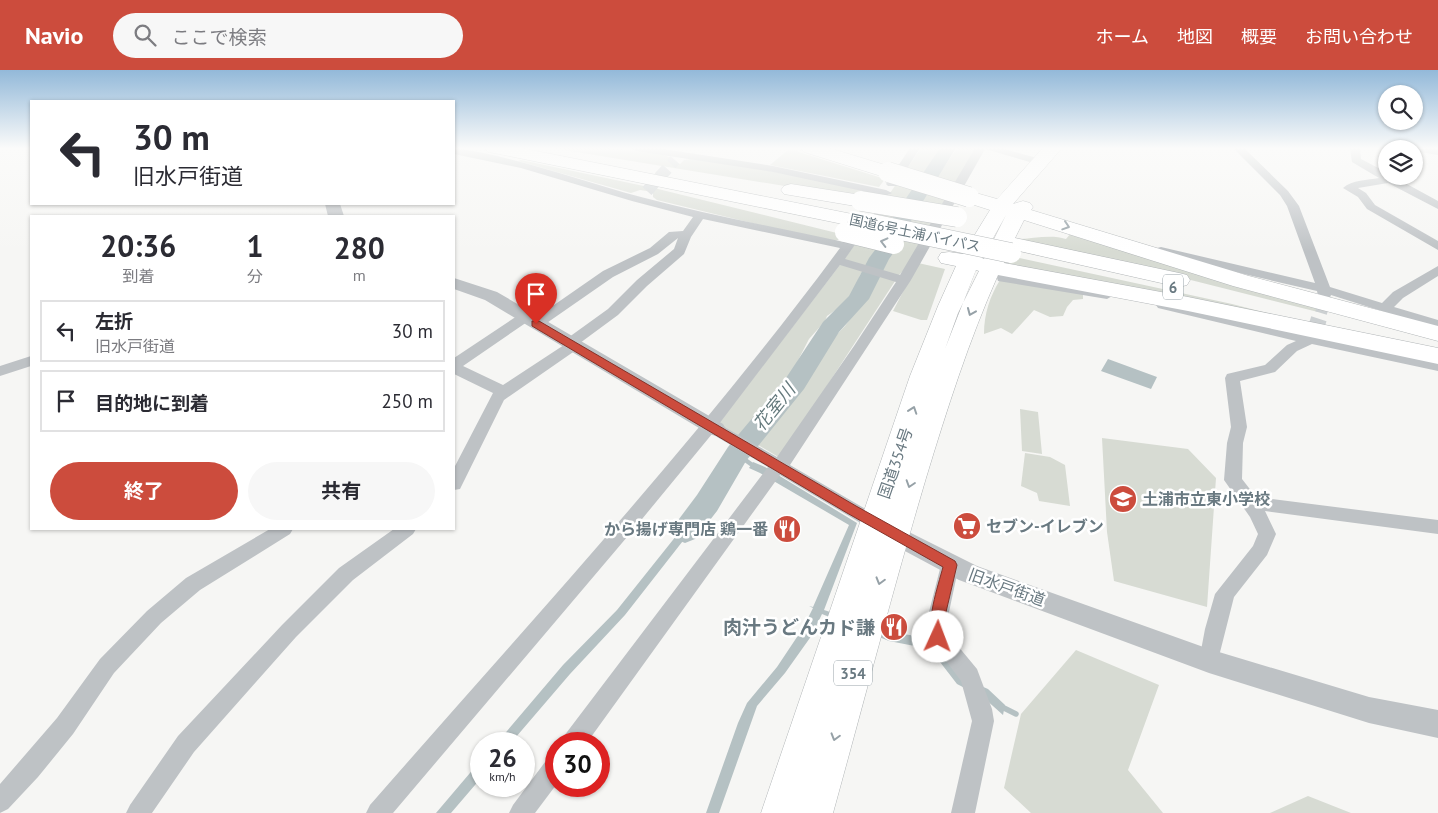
<!DOCTYPE html>
<html lang="ja">
<head>
<meta charset="utf-8">
<style>
	:root { --surface:#fff; --page:#f7f7f7; --text:#2b2b33; --muted:#7c7c81; --line:#e1e1e2; --accent:#cc4c3d }
	body { margin:0; font-family:"PT Sans","Noto Sans JP",sans-serif; background:var(--page); color:var(--text); height:100vh; display:flex; flex-direction:column; font-size:19px; white-space:nowrap }
	* { box-sizing:border-box; margin:0 }
	p { font-size:16px; color:var(--muted) }
	.icon { flex:none; width:28px; height:28px; fill:none; stroke:currentColor; stroke-width:2; stroke-linecap:round; stroke-linejoin:round }
	.map { position:relative; flex:1; overflow:hidden }
	.drawer { position:absolute; left:30px; top:145px; width:425px; height:315px; display:flex; flex-direction:column; background:var(--surface); border-radius:0px; box-shadow:0 1px 4px #0004 }
	.drawer>* { flex:none }
	.top-card { position:absolute; left:30px; top:30px; width:425px; height:105px; border-radius:0px; box-shadow:0 1px 4px #0004; background:#fff; color:var(--text); overflow:hidden }
	.controls { position:absolute; left:1378px; top:15px; display:grid; gap:10px }
	.controls a { display:grid; place-items:center; width:45px; height:45px; border-radius:50%; background:var(--surface); box-shadow:0 1px 4px #0004; font-size:25px }
	.speed { position:absolute; left:470px; top:662px; display:flex; gap:10px; font-size:25px; font-weight:700; text-align:center }
	.speed>* { display:grid; place-content:center; width:65px; height:65px; border-radius:50%; background:var(--surface); box-shadow:0 1px 4px #0004; line-height:1 }
	.speed small { font-size:12px; font-weight:400 }
	.speed .limit { border:8px solid #d22; background:#fff; color:#111 }
	.pin { position:absolute; display:grid; place-items:center; width:42px; height:42px; color:#fff; margin:-51px -21px; border-radius:50% 50% 50% 0; rotate:-45deg; box-shadow:0 0 5px #0007 }
	.pin .icon { rotate:45deg }
	.me { position:absolute; width:55px; margin:-28px; rotate:2deg; stroke-linejoin:round; filter:drop-shadow(0 0 4px #0008) }
	.turn { display:flex; align-items:center; gap:18px; height:105px; padding:0 20px; font-size:22px }
	.turn .icon { width:65px; height:65px; stroke-width:2.5 }
	.turn b { display:block; font-size:35px; line-height:42px }
	.eta { display:flex; justify-content:space-evenly; align-items:center; height:85px; text-align:center }
	.eta b { font-size:30px; font-weight:700; line-height:35px }
	.primary-button { display:flex; gap:10px; margin-top:auto; padding:10px 20px }
	.primary-button a { flex:1; height:58px; border-radius:30px; background:var(--accent); color:#fff; font-size:20px; font-weight:700; line-height:58px; text-align:center }
	.primary-button a+a { background:var(--page); color:var(--text) }
	ul { padding:0; list-style:none }
	li { display:flex; align-items:center; gap:15px; height:62px; margin:0 10px 8px; padding:0 10px; border:2px solid var(--line); border-radius:0px }
	li div { flex:1 }
	li b { display:block; font-size:19px }
	li em { font-style:normal }
	header { display:flex; align-items:center; gap:30px; box-sizing:border-box; height:70px; padding:0 25px; background:var(--accent); color:#fff }
	header strong { font-size:24px }
	nav { display:flex; gap:28px; margin-inline-start:auto; font-size:18px }
	.search { width:350px; height:45px; background:var(--page); display:flex; align-items:center; gap:12px; box-sizing:border-box; padding:0 18px; border-radius:28px; color:var(--muted); font-size:19px }
	.map>svg:first-child { display:block }
	.green { fill:#d7dbd3 }
	.water { fill:#b5c1c3 }
	.lines { fill:none; stroke-linecap:round; stroke-linejoin:round }
	.stream-far1 { stroke:#b5c1c3; stroke-width:4.5 }
	.stream { stroke:#b5c1c3; stroke-width:5.5 }
	.river { fill:#b5c1c3; fill-rule:evenodd }
	.minor-tunnel-far1 { stroke:#ccd0d2; stroke-width:12; stroke-dasharray:12 6; stroke-linecap:butt }
	.minor-tunnel { stroke:#ccd0d2; stroke-width:16; stroke-dasharray:16 8; stroke-linecap:butt }
	.trunk-casing { stroke:#b2b6b8; stroke-width:1 }
	.minor { fill:#bec2c5; fill-rule:evenodd }
	.tertiary { fill:#bec2c5; fill-rule:evenodd }
	.trunk { fill:#fff; fill-rule:evenodd }
	.trunk-bridge-casing { stroke:#b2b6b8; stroke-width:21; stroke-linecap:butt }
	.trunk-bridge { stroke:#fff; stroke-width:20 }
	.oneway { stroke:#96a1a7 }
	.route { fill:#cc4c3d; stroke:#853128 }
	.labels { text-anchor:middle; dominant-baseline:central; stroke-width:5; stroke-linejoin:round; paint-order:stroke }
	.far-street-label { font-size:14px; fill:#697981; stroke:#fff }
	.shield { fill:#fff; stroke:#96a1a7; stroke-width:1 }
	.shield-label { font-size:15px; font-weight:bold; fill:#697981 }
	.street-label { font-size:16px; fill:#697981; stroke:#fff }
	.poi-label { font-size:16px; font-weight:bold; fill:#697981; stroke:#fff; text-anchor:start }
	.water-label { font-size:18px; font-style:italic; fill:#657a7d; stroke:#fff }
	.near-poi-label { font-size:19px; font-weight:bold; fill:#697981; stroke:#fff; text-anchor:end }
</style>
</head>
<body>
<header>
<strong>Navio</strong>
<div class="search"><svg class="icon" aria-label="search" viewBox="0 0 24 24"><circle cx="10" cy="10" r="6"/><path d="M15 15l6 6"/></svg>ここで検索</div>
<nav><a>ホーム</a><a>地図</a><a>概要</a><a>お問い合わせ</a></nav>
</header>
<div class="map">
<svg width="1438" height="743" viewBox="0 0 1438 743">
	<rect width="100%" height="100%" fill="#f6f6f4"/>
	<path class="green" d="M552,78C576,78 654,77 671,88L669,92L680,94L684,90L691,89L749,97L871,121L876,131Z
		M921,78H940L939,87L935,90L912,129L860,205L850,230L827,246L825,251L809,269L790,306L779,321L762,337L754,351L739,366L718,354L846,187Z
		M957,78H976L908,196L899,205L780,388L758,375L814,299L816,286L845,256L868,225L886,194L883,188L887,180Z
		M789,79L885,109L879,117L770,95Z
		M521,90L658,119L849,166L835,171L784,161L657,130L653,127V122L640,120L631,123L518,91Z
		M1071,163L1319,236L1318,242L1163,203L1160,199L1017,169C1034,169 1050,164 1066,169Z
		M1015,187L1232,234L1279,246L1006,197L1005,191Z
		M918,193L945,199L927,250H921L893,241Z
		M1000,210L1083,224V229L1073,230L1067,237L1063,246L1050,247L1034,240L1012,264L1001,258L984,264C984,244 990,226 1000,210Z
		M1020,339L1038,342L1042,384L1022,381Z
		M1102,368L1188,379L1216,408L1207,537L1114,511L1107,462Z
		M1025,383L1050,387L1065,395L1070,436L1039,431L1037,423L1021,416Z
		M1076,580L1159,615L1128,700L1163,743H1031L1004,718L1021,644Z
		M1308,726L1351,743H1270Z"/>
	<path class="water" d="M1108,289L1157,307L1151,319L1101,301Z
		M753,392L765,397L857,453L824,540L892,562L933,569L965,609L988,619L1005,635L1003,645L984,628L957,614L930,579L889,571L822,544L812,565L785,603L757,636L719,743H706L738,653L747,633L777,597L803,558L813,538L809,536L813,537L849,455L760,403L749,398Z
		M704,431L711,435L625,545L570,604L510,674H496L563,595L617,540Z
		M481,690V708L451,743H436Z"/>
	<g class="lines">
		<path class="stream-far1" d="M737,384L755,397"/>
		<path class="stream" d="M1000,636L1016,644"/>
		<path class="river" d="M940,78H956L912,149L903,169L889,189L869,229L839,262L804,319L746,391L717,441L695,469L685,473L675,469L670,461L697,425L728,377L786,308L823,252L849,226L869,188L884,168L892,149Z"/>
		<path class="minor-tunnel-far1" d="M647,121L675,90
			M1321,243L1325,230"/>
		<path class="minor-tunnel" d="M1314,264L1321,242"/>
		<defs>
			<path id="trunk" d="M485,78H521L872,148L879,150L882,154L879,158L872,160L494,83L488,82Z
				M801,78H829L895,98L897,102L895,106L888,108L881,106L804,82Z
				M1043,78H1062L1013,134L1023,131L1030,133L1033,137L1031,140L1249,206L1438,256V271L1233,216L1024,150L1015,168L1179,203L1187,205L1190,210L1187,215L1179,217L1010,179L1004,193L1188,227L1438,278V294L1188,241L998,205C969,270 947,339 926,408C893,519 864,631 833,743H761L910,306L938,236L956,196L941,193L938,188L941,183L949,182L963,184L990,140L962,131L959,127L962,123L969,121L997,129ZM1006,145L984,189L982,188ZM976,200L979,201L958,243L945,279Z
				M791,114L861,125L868,127L871,131L868,135L861,137L784,124L781,120L784,116Z"/>
		</defs>
		<use href="#trunk" class="trunk-casing"/>
		<path class="minor" d="M454,78C518,87 578,110 641,127C708,145 776,157 844,172L858,153H866L868,156L845,189L900,205L975,78H1001L1044,90L1045,92L1040,95L985,79L911,210L790,395L881,448L884,453L881,458L875,460L869,458L780,405L586,674H561L564,666L768,397L712,364L633,460L393,743H366L370,735C530,552 695,374 840,178L703,149L691,167L684,184L647,216L618,245L580,273L581,275L579,278L504,330L460,419L454,420V398L493,323L454,304V288L520,244H530L532,247L530,250L463,296L503,315L564,275L563,273L565,270L608,239L637,210L674,179L678,168L658,184L613,207L541,257H531L529,254L531,251L603,201L650,178L669,162L683,161L693,147L632,131L521,98L454,84ZM840,195L896,212L854,276L777,387L719,354Z
			M631,78H657L773,96L886,120L892,123L886,126L773,102L636,81Z
			M910,78H920L896,116H888L886,114Z
			M1233,78H1244L1288,121L1299,136L1330,217L1382,233L1393,222L1438,196V206L1403,228L1394,237L1438,250V259L1331,225L1329,230H1319L1317,221L1157,184L1155,181L1157,178L1161,177L1315,213L1287,136L1280,125Z
			M1350,78H1360L1361,89L1386,102V106L1394,107L1438,131V139L1388,113L1358,118L1366,123L1375,135L1438,171V180L1367,139L1358,127L1343,118C1352,110 1368,110 1379,108L1352,92Z
			M1407,78L1438,79V85L1414,81V79Z
			M1003,204L1107,221L1114,225L1107,229L998,211L997,208L998,205Z
			M1163,231L1310,265L1438,291V301L1312,274L1297,281L1275,302L1240,311L1247,357L1243,373L1242,409L1256,427L1438,450V464L1265,441L1276,464L1267,485L1234,527L1216,598L1209,600L1202,598L1199,591L1205,559L1215,524L1253,476L1258,464L1250,447L1224,410L1227,373L1231,357L1225,308L1227,304L1265,295L1287,275L1296,271L1158,238L1156,235L1158,232Z
			M31,286V296L0,306V296Z
			M270,459H293L290,464L200,520L161,553L114,603L73,664L38,707L8,739L0,743V714L57,648L100,589L147,541L186,508Z
			M394,459H416L413,464L353,510L296,567L194,682L152,743H126L130,735L178,666L282,555L339,498Z
			M950,487L957,490L959,495L949,542L948,564L977,599L992,639L994,651L975,743H951L972,651L961,611L928,567L929,542L941,495L943,490Z
			M556,685V715L535,743H509L513,735L548,688Z"/>
		<path class="tertiary" d="M325,134H340L344,146H328Z
			M454,208L497,222L723,354L726,359L723,364L716,366L709,364L485,230L454,219Z
			M883,449L977,496L1209,579L1369,627L1438,640V668L1369,653L1209,603L959,510L875,465L871,458L875,451Z"/>
		<use href="#trunk" class="trunk"/>
		<defs>
			<path id="trunk-bridge" d="M888,102L969,127
				M861,131L957,147
				M872,154L1011,183
				M845,162L894,174"/>
		</defs>
		<use href="#trunk-bridge" class="trunk-bridge-casing"/>
		<use href="#trunk-bridge" class="trunk-bridge"/>
	</g>
	<defs><path id="oneway-chevron" d="M-2-3.5L2.5 0L-2 3.5" fill="none" stroke-width="1.6" stroke-linecap="round" stroke-linejoin="round" transform="scale(1.25)"/></defs>
	<g class="oneway">
		<use href="#oneway-chevron" transform="translate(1066 156) rotate(18)"/>
		<use href="#oneway-chevron" transform="translate(884 172) rotate(-166)"/>
		<use href="#oneway-chevron" transform="translate(971 242) rotate(113)"/>
		<use href="#oneway-chevron" transform="translate(913 340) rotate(-71)"/>
		<use href="#oneway-chevron" transform="translate(910 414) rotate(108)"/>
		<use href="#oneway-chevron" transform="translate(880 511) rotate(106)"/>
		<use href="#oneway-chevron" transform="translate(835 667) rotate(106)"/>
	</g>
	<linearGradient id="sky" x2="0" y2="1"><stop stop-color="#93b9d9"/><stop offset="0.43" stop-color="#fbfbfa"/><stop offset="1" stop-color="#fbfbfa" stop-opacity="0"/></linearGradient>
	<rect width="1438" height="182" fill="url(#sky)"/>
	<path class="route" d="M532,251H539L856,436L955,491L957,495L946,542L945,567L943,572L938,574L933,572C925,554 938,516 943,497L847,443L532,256Z"/>
	<defs>
		<symbol id="school-disc" viewBox="-11 -11 22 22"><circle r="9.5" fill="#cc4c3d" stroke="#fff"/><path d="M0-5L7-2L0 1L-7-2ZM-4 1L0 2.5L4 1V4Q0 6-4 4Z" fill="#fff"/></symbol>
		<symbol id="supermarket-disc" viewBox="-11 -11 22 22"><circle r="9.5" fill="#cc4c3d" stroke="#fff"/><path d="M-6-5.5h2.5l.6 2H6L4.5 2H-2.5L-4.4-4H-6ZM-1.5 3.2a1.3 1.3 0 1 0 .1 0ZM3 3.2a1.3 1.3 0 1 0 .1 0Z" fill="#fff"/></symbol>
		<symbol id="restaurant-disc" viewBox="-11 -11 22 22"><circle r="9.5" fill="#cc4c3d" stroke="#fff"/><path d="M-5-6h1v4h1v-4h1v4h1v-4h1v5L-1.5 .5V6h-2V.5L-5-1ZM5-6V6H3V1.5H1.5Q1.5-4 5-6Z" fill="#fff"/></symbol>
	</defs>
	<g fill-rule="evenodd">
		<use href="#school-disc" x="1107" y="413" width="32" height="32"/>
		<use href="#supermarket-disc" x="951" y="440" width="32" height="32"/>
		<use href="#restaurant-disc" x="771" y="443" width="32" height="32"/>
		<use href="#restaurant-disc" x="878" y="541" width="32" height="32"/>
	</g>
	<g class="labels">
		<g class="far-street-label">
			<text transform="translate(915 163) rotate(12)">国道6号土浦バイパス</text>
		</g>
		<g class="shield">
			<rect x="1163" y="204.5" width="20" height="25" rx="4"/>
			<rect x="834" y="590.5" width="38" height="25" rx="4"/>
		</g>
		<g class="shield-label">
			<text x="1173" y="217">6</text>
			<text x="853" y="603">354</text>
		</g>
		<g class="street-label">
			<text transform="translate(895 393) rotate(-71)">国道354号</text>
			<text transform="translate(1007 517) rotate(20)">旧水戸街道</text>
		</g>
		<g class="poi-label">
			<text x="1142" y="429">土浦市立東小学校</text>
			<text x="986" y="456">セブン-イレブン</text>
			<text x="768" y="459" text-anchor="end">から揚げ専門店 鶏一番</text>
		</g>
		<g class="water-label">
			<text transform="translate(774 337) rotate(-51)">花室川</text>
		</g>
		<g class="near-poi-label">
			<text x="875" y="557">肉汁うどんカド謙</text>
		</g>
	</g>
</svg>
<div class="controls">
<a><svg class="icon" aria-label="search" viewBox="0 0 24 24"><circle cx="10" cy="10" r="6"/><path d="M15 15l6 6"/></svg></a>
<a><svg class="icon" aria-label="layers" viewBox="0 0 24 24"><path d="M12 4l9 5-9 5-9-5zM3 14l9 5 9-5"/></svg></a>
</div>
<div class="speed"><div>26<small>km/h</small></div><div class="limit">30</div></div>
<div class="pin" style="left:536px;top:254px;background:#d93025"><svg class="icon" aria-label="arrive" viewBox="0 0 24 24"><path d="M6 21V4h12l-3 4 3 4H6"/></svg></div>
<svg class="me" style="left:938px;top:567px" viewBox="-20 -20 40 40"><circle r="19" fill="#fff"/><path d="M0-13L10 11 0 6-10 11z" fill="#cc4c3d"/></svg>
<div class="top-card">
<div class="turn"><svg class="icon" aria-label="left" viewBox="0 0 24 24"><path d="M17 20v-9H6M10 6l-5 5 5 5"/></svg><div><b>30 m</b>旧水戸街道</div></div>
</div>
<section class="drawer">
<div class="eta">
<div><b>20:36</b><p>到着</p></div>
<div><b>1</b><p>分</p></div>
<div><b>280</b><p>m</p></div>
</div>
<ul>
<li><svg class="icon" aria-label="left" viewBox="0 0 24 24"><path d="M17 20v-9H6M10 6l-5 5 5 5"/></svg><div><b>左折</b><p>旧水戸街道</p></div><em>30 m</em></li>
<li><svg class="icon" aria-label="arrive" viewBox="0 0 24 24"><path d="M6 21V4h12l-3 4 3 4H6"/></svg><div><b>目的地に到着</b></div><em>250 m</em></li>
</ul>
<div class="primary-button"><a>終了</a><a>共有</a></div>
</section>
</div>
</body>
</html>
